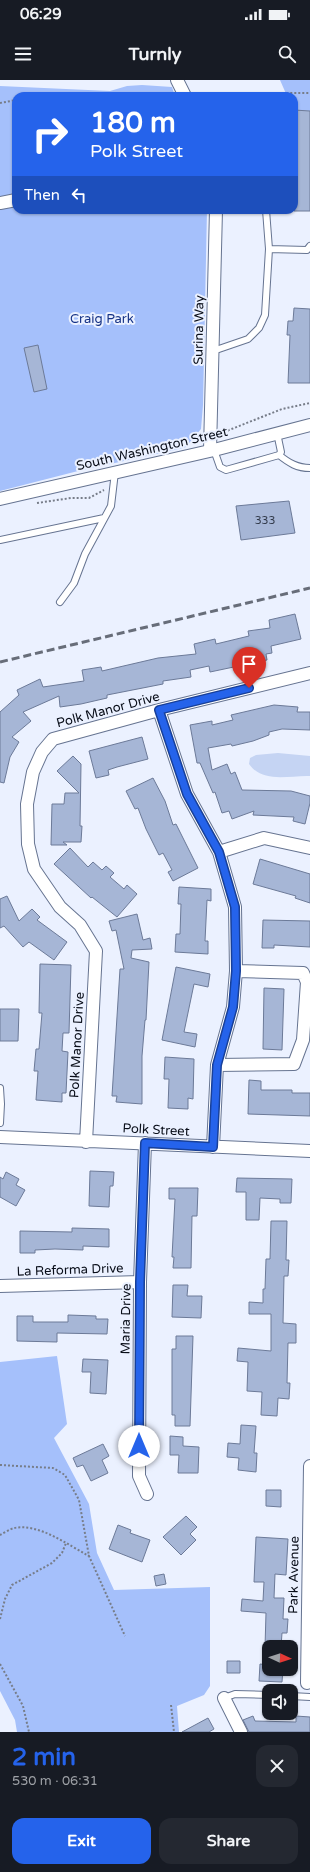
<!DOCTYPE html>
<html lang="en">
<head>
<meta charset="utf-8">
<style>
	:root { --surface:#171b24; --page:#242831; --text:#f1f3f6; --muted:#9ea1a6; --accent:#2563eb }
	body { margin:0; font-family:"Varela Round",sans-serif; background:var(--page); color:var(--text); height:100vh; display:flex; flex-direction:column; font-size:15px; white-space:nowrap }
	* { box-sizing:border-box; margin:0 }
	p { font-size:13px; color:var(--muted) }
	.icon { flex:none; width:22px; height:22px; fill:none; stroke:currentColor; stroke-width:2; stroke-linecap:round; stroke-linejoin:round }
	.map { position:relative; height:1652px; overflow:hidden }
	.sheet { display:flex; flex-direction:column; background:var(--surface); flex:1 }
	.sheet>* { flex:none }
	.banner { position:absolute; left:12px; top:12px; width:286px; height:122px; border-radius:12px; box-shadow:0 1px 3px #0004; background:#2563eb; color:#fff; overflow:hidden }
	.needle { width:26px; rotate:93deg }
	.fabs { position:absolute; left:262px; top:1560px; display:grid; gap:8px }
	.fabs a { display:grid; place-items:center; width:36px; height:36px; border-radius:8px; background:var(--surface); box-shadow:0 1px 3px #0004; font-size:20px }
	.pin { position:absolute; display:grid; place-items:center; width:34px; height:34px; color:#fff; margin:-41px -17px; border-radius:50% 50% 50% 0; rotate:-45deg; box-shadow:0 0 4px #0007 }
	.pin .icon { rotate:45deg }
	.me { position:absolute; width:44px; margin:-22px; rotate:0deg; stroke-linejoin:round; filter:drop-shadow(0 0 3px #0008) }
	.turn { display:flex; align-items:center; gap:14px; height:84px; padding:0 12px; font-size:18px }
	.turn .icon { width:52px; height:52px; stroke-width:2.5 }
	.turn b { display:block; font-size:28px; line-height:34px }
	.then { display:flex; align-items:center; height:38px; padding:0 12px; background:#0003; gap:8px; font-size:15px }
	.round { display:grid; place-items:center; flex:none; width:42px; height:42px; border-radius:12px; background:var(--page) }
	.headline { display:flex; align-items:center; justify-content:space-between; height:68px; padding:0 12px }
	h1 { font-size:24px; font-weight:700; line-height:30px; color:var(--accent) }
	.action { display:flex; gap:8px; margin-top:auto; padding:8px 12px }
	.action a { flex:1; height:46px; border-radius:12px; background:var(--accent); color:#fff; font-size:16px; font-weight:700; line-height:46px; text-align:center }
	.action a+a { background:var(--page); color:var(--text) }
	.status { display:flex; justify-content:space-between; align-items:center; height:28px; padding:0 20px; background:var(--surface); direction:ltr }
	.status svg { height:11px; fill:currentColor }
	header { display:flex; justify-content:space-between; align-items:center; height:52px; padding:0 12px; background:var(--surface); font-size:18px; font-weight:700 }
	.map>svg:first-child { display:block }
	.green { fill:#a5c0fb }
	.water { fill:#c5d4f3 }
	.building { fill:#a6b6d6; stroke:#6c7a98 }
	.lines { fill:none; stroke-linecap:round; stroke-linejoin:round }
	.lane-casing { stroke:#667491; stroke-width:8 }
	.street-casing { stroke:#667491; stroke-width:14 }
	.path { stroke:#777d89; stroke-width:2; stroke-dasharray:2 2; stroke-linecap:butt }
	.lane { stroke:#fff; stroke-width:6 }
	.street { stroke:#fff; stroke-width:12 }
	.rail { stroke:#676d79; stroke-width:3; stroke-dasharray:8 4; stroke-linecap:butt }
	.route-casing { stroke:#184099; stroke-width:10 }
	.route { stroke:#2563eb; stroke-width:7 }
	.labels { text-anchor:middle; dominant-baseline:central; stroke-width:4; stroke-linejoin:round; paint-order:stroke }
	.number-label { font-size:11px; fill:#303848 }
	.park-label { font-size:13px; fill:#163387; stroke:#ebf1ff }
	.street-label { font-size:13px; fill:#090e19; stroke:#ebf1ff }
</style>
</head>
<body>
<div class="status"><b>06:29</b><svg viewBox="0 0 49 12"><path d="M0 12V9h3v3zM5 12V6h3v6zM10 12V3h3v9zM15 12V0h3v12zM26 1h20v11H26zM47 4h2v5h-2z"/></svg></div>
<header><svg class="icon" aria-label="menu" viewBox="0 0 24 24"><path d="M4 6h16M4 12h16M4 18h16"/></svg>Turnly<svg class="icon" aria-label="search" viewBox="0 0 24 24"><circle cx="10" cy="10" r="6"/><path d="M15 15l6 6"/></svg></header>
<div class="map">
<svg width="310" height="1652" viewBox="0 0 310 1652">
	<rect width="100%" height="100%" fill="#ebf1ff"/>
	<path class="green" d="M280,0H310V31L294,30V16H287Z
		M142,5L172,7L175,16H16V130H207L203,325L201,349L186,367L179,369L78,391L0,411V6L110,11L127,6Z
		M57,1276L67,1344L54,1358L89,1424L97,1473L114,1510L210,1507V1606L204,1615L177,1626L179,1652H17L15,1640L0,1611V1282Z"/>
	<path class="water" d="M278,673L310,676V696C290,695 263,704 249,684L250,678L256,675Z"/>
	<path class="building" d="M294,30L310,31V131H294Z
		M294,228L310,229V303H288L290,255H287L288,241H293Z
		M38,265L47,309L34,312L24,268Z
		M289,421L295,453L241,460L236,426Z
		M295,534L301,559L271,566L272,573L266,574L267,580L210,592L209,586L190,590L191,597L163,601V604L107,615V618L81,624L60,627L59,616L23,632L31,641L12,657L19,662L10,677L4,703L0,702V632L19,615L17,610L40,599L43,607L84,601L82,590L101,587L102,591L158,578L196,574L194,564L215,559L216,564L249,556L248,551L270,548L269,540Z
		M274,625L298,627L297,632H310V650L282,649L269,652V655L253,661L232,666L231,664L208,668L212,690L227,684L231,694L235,692L242,710L291,711L310,716V723L305,744L293,741L294,737L253,735L254,731L232,739L229,731L222,733L215,712L213,713L200,683H197L190,645L212,641V645L233,640L231,635Z
		M142,657L148,679L117,687L108,690L109,695L96,698L89,671Z
		M73,676L81,684L80,746H82L81,762H63L67,765H51L52,724H64L65,713H79L57,691Z
		M153,698L165,721L173,745L176,744L198,788L173,801L168,792L172,790L163,773L159,775L146,749L138,728L135,729L126,711Z
		M70,768L88,787L93,782L102,790L106,786L114,793L110,797L124,809L127,805L137,814L117,837L92,817L91,818L54,784Z
		M260,779L310,794V823L295,818L296,816L253,804Z
		M179,807L211,809V821L207,820L205,861H208V874L175,872L176,854H180L181,824H178Z
		M7,816L19,841L32,829L40,837L37,840L67,862L54,880L29,862L23,867L4,846L0,848V819Z
		M137,834L143,860L150,858L152,869L132,870L131,878L149,882L146,940H145L142,976V1024L116,1022L117,1016H112L120,889H124L116,850L112,851L109,841Z
		M263,840L310,841V867L274,865V868H262Z
		M40,884L71,885L69,953H63L62,971L68,972L66,1013H62V1022L36,1020L38,991H34L36,969H39L42,933H39Z
		M176,887L210,894L208,907L194,904L184,952L197,954L195,967L162,960Z
		M264,908L284,909L282,970L263,969Z
		M0,929H19L18,961H0Z
		M165,977L194,979L193,1019L188,1018V1029L168,1028L169,999H164Z
		M249,1000L261,1001V1010H292V1013H310V1036L248,1034Z
		M90,1091L114,1092L113,1106H110L109,1127L89,1126Z
		M6,1092L19,1099L16,1105L25,1110L16,1126L0,1117V1097L3,1099Z
		M237,1098L292,1099L291,1123H280V1119L260,1118L259,1140H246V1112H236Z
		M169,1108H198L197,1136H192L191,1188H173L174,1177H172L175,1119H169Z
		M271,1141H287L286,1180H289L288,1196H284L283,1243L296,1244V1263H288L287,1303H290L289,1319L278,1318L277,1336L261,1335L262,1312L247,1311L248,1282L237,1281L238,1268L271,1271V1234H249V1222L263,1223V1209H265L266,1179H270Z
		M72,1148L109,1149V1167L83,1166V1170L55,1169L35,1170V1173H20V1151L72,1152Z
		M173,1205H188L187,1216H202L201,1238L172,1237Z
		M68,1235L96,1236V1239H108L107,1254L57,1253V1262L17,1261V1236H33V1242H68Z
		M176,1256H193L190,1346H175V1335H172V1269H176Z
		M83,1279L108,1280L106,1314L90,1313L91,1292H82Z
		M241,1345L256,1346L254,1373H257L256,1392L238,1390L239,1378L227,1377L228,1363L240,1364Z
		M170,1356L183,1357V1366L199,1367L198,1393H178L179,1375H170Z
		M103,1364L109,1376L102,1380L108,1393L91,1401L83,1385L77,1387L73,1378Z
		M266,1410H281V1427L266,1426Z
		M186,1436L197,1447L190,1454L196,1460L181,1475L163,1457Z
		M118,1445L131,1450L130,1453L150,1460L142,1482L109,1469Z
		M256,1457L288,1459L286,1495L275,1494L274,1518H284L283,1539H288L287,1553H282L281,1567H265L266,1533L241,1531L242,1519L263,1521L264,1502H254Z
		M164,1494L166,1504L156,1506L154,1496Z
		M227,1581H240V1593H227Z
		M260,1584L269,1585V1589H283L282,1602L259,1601Z
		M253,1636L255,1641L296,1642V1636L310,1637V1652H249L243,1640Z
		M208,1638L214,1649L209,1652H182Z"/>
	<g class="lines">
		<defs>
			<path id="lane" d="M269,169L307,170L310,166
				M213,271L248,259L259,248L265,235L269,169L266,130
				M277,353L281,372L279,375
				M214,370L220,387L226,390L279,375
				M279,375C289,383 297,388 310,388
				M0,460L104,438
				M60,522L74,503L85,474L111,426L115,392
				M0,1008L1,1024L0,1043
				M291,1616L310,1617
				M224,1618L235,1614L269,1615"/>
			<path id="street" d="M177,0L185,16
				M0,123L16,120
				M210,370L216,130
				M0,419L214,370L310,345
				M159,630L187,714L219,772L235,827L236,891L233,927L217,985L213,1067
				M219,772L264,758L310,768
				M217,985L294,984L303,960L307,902L303,893L236,891
				M0,1057L310,1071
				M86,1062L96,871L80,845L60,827L34,789L28,764L27,724L33,692L42,672L53,659L159,630L310,593
				M145,1063L140,1202L139,1396L147,1414
				M0,1206L140,1202
				M307,1603L310,1386
				M224,1618L241,1652"/>
		</defs>
		<use href="#lane" class="lane-casing"/>
		<use href="#street" class="street-casing"/>
		<path class="path" d="M255,16L261,13H310
			M0,23L16,20
			M224,352L282,329L310,323
			M37,423L71,418H89L104,410
			M0,1385L53,1388L65,1395L79,1420L89,1476L125,1556
			M0,1455C4,1453 10,1449 14,1448C39,1443 68,1465 89,1476
			M0,1539L5,1519L12,1505L52,1483L62,1473L66,1463
			M0,1584L23,1626L29,1652
			M171,1625L174,1652"/>
		<use href="#lane" class="lane"/>
		<use href="#street" class="street"/>
		<path class="rail" d="M0,582L310,508"/>
	</g>
	<g class="lines">
		<defs>
			<path id="route" d="M139,1366L140,1202L145,1063L213,1067L217,985L233,927L236,891L235,827L219,772L187,714L159,630L249,608"/>
		</defs>
		<use href="#route" class="route-casing"/>
		<use href="#route" class="route"/>
	</g>
	<g class="labels">
		<g class="number-label">
			<text x="265" y="440">333</text>
		</g>
		<g class="park-label">
			<text x="102" y="239">Craig Park</text>
		</g>
		<g class="street-label">
			<text transform="translate(199 250) rotate(-89)">Surina Way</text>
			<text transform="translate(152 369) rotate(-13)">South Washington Street</text>
			<text transform="translate(108 630) rotate(-15)">Polk Manor Drive</text>
			<text transform="translate(77 965) rotate(-87)">Polk Manor Drive</text>
			<text transform="translate(156 1050) rotate(3)">Polk Street</text>
			<text transform="translate(70 1190) rotate(-2)">La Reforma Drive</text>
			<text transform="translate(126 1239) rotate(-89)">Maria Drive</text>
			<text transform="translate(294 1495) rotate(-89)">Park Avenue</text>
		</g>
	</g>
</svg>
<div class="fabs">
<a><svg class="needle" viewBox="-14 -14 28 28"><path d="M0-13l5 13h-10z" fill="#e53935"/><path d="M0 13l5-13h-10z" fill="#9ea1a6"/></svg></a>
<a><svg class="icon" aria-label="sound" viewBox="0 0 24 24"><path d="M4 9h4l5-4v14l-5-4H4zM17 9q2 3 0 6"/></svg></a>
</div>
<div class="pin" style="left:249px;top:608px;background:#d93025"><svg class="icon" aria-label="arrive" viewBox="0 0 24 24"><path d="M6 21V4h12l-3 4 3 4H6"/></svg></div>
<svg class="me" style="left:139px;top:1366px" viewBox="-20 -20 40 40"><circle r="19" fill="#fff"/><path d="M0-13L10 11 0 6-10 11z" fill="#2563eb"/></svg>
<div class="banner">
<div class="turn"><svg class="icon" aria-label="right" viewBox="0 0 24 24"><path d="M7 20v-9h11M14 6l5 5-5 5"/></svg><div><b>180 m</b>Polk Street</div></div>
<div class="then">Then<svg class="icon" aria-label="left" viewBox="0 0 24 24"><path d="M17 20v-9H6M10 6l-5 5 5 5"/></svg></div>
</div>
</div>
<section class="sheet">
<div class="headline"><div><h1>2 min</h1><p>530 m · 06:31</p></div><a class="round"><svg class="icon" aria-label="close" viewBox="0 0 24 24"><path d="M6 6l12 12M18 6L6 18"/></svg></a></div>
<div class="action"><a>Exit</a><a>Share</a></div>
</section>
</body>
</html>
